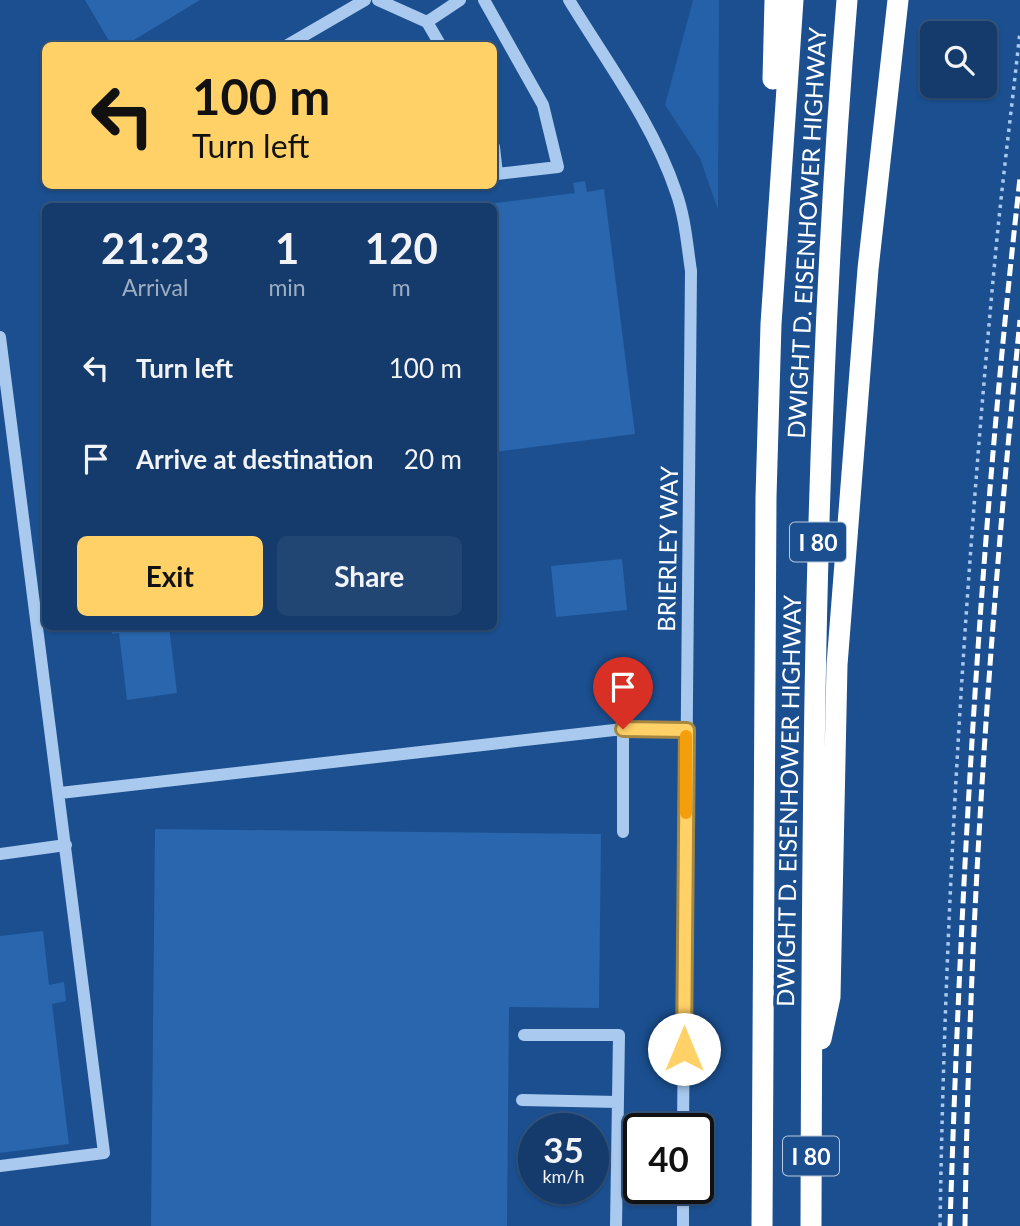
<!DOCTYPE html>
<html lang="en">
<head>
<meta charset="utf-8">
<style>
	:root { --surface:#143b6b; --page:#214673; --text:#f1f3f6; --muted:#9dadc1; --line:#33557e; --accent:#ffd166 }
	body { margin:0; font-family:Lato,sans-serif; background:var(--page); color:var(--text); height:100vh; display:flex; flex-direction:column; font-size:26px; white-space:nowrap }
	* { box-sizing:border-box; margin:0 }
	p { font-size:23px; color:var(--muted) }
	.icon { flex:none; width:38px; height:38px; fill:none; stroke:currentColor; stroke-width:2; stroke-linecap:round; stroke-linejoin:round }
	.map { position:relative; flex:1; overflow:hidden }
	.panel { position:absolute; left:42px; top:203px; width:455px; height:427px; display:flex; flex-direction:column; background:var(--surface); border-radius:10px; box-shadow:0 2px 5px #0004,0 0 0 2px var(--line) }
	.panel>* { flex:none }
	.top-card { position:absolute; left:42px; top:42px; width:455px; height:147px; border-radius:10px; box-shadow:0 2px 5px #0004,0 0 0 2px var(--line); background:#ffd166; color:#111; overflow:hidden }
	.controls { position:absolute; left:920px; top:21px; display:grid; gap:14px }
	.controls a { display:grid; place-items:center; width:77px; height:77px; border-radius:10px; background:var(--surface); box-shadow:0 2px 5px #0004,0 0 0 2px var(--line); font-size:35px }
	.speed { position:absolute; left:518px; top:1113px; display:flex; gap:14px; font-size:35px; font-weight:700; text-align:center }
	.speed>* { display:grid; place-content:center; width:91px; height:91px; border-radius:50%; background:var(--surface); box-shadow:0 2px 5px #0004,0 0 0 2px var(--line); line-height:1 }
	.speed small { font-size:18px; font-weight:400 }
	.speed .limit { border:4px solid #111; border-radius:10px; background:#fff; color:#111 }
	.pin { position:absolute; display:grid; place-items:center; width:60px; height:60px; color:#fff; margin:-72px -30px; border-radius:50% 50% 50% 0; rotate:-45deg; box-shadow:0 0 7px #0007 }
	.pin .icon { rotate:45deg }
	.me { position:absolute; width:77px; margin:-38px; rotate:0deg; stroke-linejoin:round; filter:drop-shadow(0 0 5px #0008) }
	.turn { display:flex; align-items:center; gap:24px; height:147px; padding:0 35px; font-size:32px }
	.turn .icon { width:91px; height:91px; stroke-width:2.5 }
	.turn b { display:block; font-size:49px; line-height:60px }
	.eta { display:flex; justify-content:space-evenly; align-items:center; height:119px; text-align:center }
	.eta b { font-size:42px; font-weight:700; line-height:49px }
	.primary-button { display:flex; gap:14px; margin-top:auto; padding:14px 35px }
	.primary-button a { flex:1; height:80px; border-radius:10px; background:var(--accent); color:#111; font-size:28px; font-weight:700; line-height:80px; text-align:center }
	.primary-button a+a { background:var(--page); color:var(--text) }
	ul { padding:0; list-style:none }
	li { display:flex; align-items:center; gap:21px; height:91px; padding:0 35px }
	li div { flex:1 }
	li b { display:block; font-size:26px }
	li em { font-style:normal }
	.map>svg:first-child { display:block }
	.green { fill:#2461a8 }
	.building { fill:#2a66ad }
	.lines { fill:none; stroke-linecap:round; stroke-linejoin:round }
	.path { stroke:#a9c9ee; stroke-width:3.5; stroke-dasharray:3.5 5; stroke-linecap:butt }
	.minor { stroke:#a9c9ee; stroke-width:12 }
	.highway { stroke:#fff; stroke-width:21 }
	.rail { stroke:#fff; stroke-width:5; stroke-dasharray:12 5; stroke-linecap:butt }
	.route-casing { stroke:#a68842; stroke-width:18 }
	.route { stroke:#ffd166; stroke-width:12 }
	.slow { stroke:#f59e0b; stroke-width:12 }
	.labels { text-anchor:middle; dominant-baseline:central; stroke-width:7; stroke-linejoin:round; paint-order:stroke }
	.shield { fill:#1b4f8f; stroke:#bbcadd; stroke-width:2 }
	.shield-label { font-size:23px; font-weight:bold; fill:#fff }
	.street-label { font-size:24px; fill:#fff; stroke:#1b4f8f }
</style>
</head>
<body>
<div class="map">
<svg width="1020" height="1226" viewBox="0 0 1020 1226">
	<rect width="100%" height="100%" fill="#1b4f8f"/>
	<path class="green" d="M693,0H719L718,210L700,158L665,105Z"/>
	<path class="building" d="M85,0H200L124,46H112Z
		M585,181L587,192L604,189L635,434L494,452V206L480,205L575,193L573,183Z
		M622,559L627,610L556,617L551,566Z
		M110,626H169L177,693L127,700L119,633L112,634Z
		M155,829L601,834L599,1008L509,1007L507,1226H151Z
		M43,931L49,985L64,982L66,1001L52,1004L69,1144L0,1153V936Z"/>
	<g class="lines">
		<path class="path" d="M940,1226C945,903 965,581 995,259C1002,183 1012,107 1020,31"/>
		<path class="minor" d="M378,0L427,22
			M484,0L543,105L558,167L497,174L494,147
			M569,0C606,61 653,123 676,192C685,217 687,244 691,271L683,1129
			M286,46L365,0
			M441,46L427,22L460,0
			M0,337L104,1153L0,1166
			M60,793L623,729L687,730
			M623,832V729
			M0,854L66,845
			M524,1035H619L616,1226
			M522,1100L618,1102
			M683,1226V1188"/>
		<path class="highway" d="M773,79L775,0
			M821,1039L830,997L837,665L868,269L898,0
			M762,1226L766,497L771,324L793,0
			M811,1226C812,817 813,408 847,0"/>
		<path class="rail" d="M950,1226C961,876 981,526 1020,178
			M965,1226C969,923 990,621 1020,320"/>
	</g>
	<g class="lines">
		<defs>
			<path id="route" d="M623,729L687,730L684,1049"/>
		</defs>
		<use href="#route" class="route-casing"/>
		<use href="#route" class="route"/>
		<path class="slow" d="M686,813V736"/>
	</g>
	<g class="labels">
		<g class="shield">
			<rect x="790" y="522.5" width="56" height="39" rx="5"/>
			<rect x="783" y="1136.5" width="56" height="39" rx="5"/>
		</g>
		<g class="shield-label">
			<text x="818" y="542">I 80</text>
			<text x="811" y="1156">I 80</text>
		</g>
		<g class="street-label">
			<text transform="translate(806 233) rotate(-87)">DWIGHT D. EISENHOWER HIGHWAY</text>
			<text transform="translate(667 549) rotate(-89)">BRIERLEY WAY</text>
			<text transform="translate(788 801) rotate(-89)">DWIGHT D. EISENHOWER HIGHWAY</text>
		</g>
	</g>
</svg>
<div class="controls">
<a><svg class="icon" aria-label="search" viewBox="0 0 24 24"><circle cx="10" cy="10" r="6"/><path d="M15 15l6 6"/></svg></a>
</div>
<div class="speed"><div>35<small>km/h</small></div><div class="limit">40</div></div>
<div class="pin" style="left:623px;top:729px;background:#d93025"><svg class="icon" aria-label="arrive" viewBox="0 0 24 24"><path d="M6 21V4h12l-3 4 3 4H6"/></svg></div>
<svg class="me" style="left:684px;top:1049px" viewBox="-20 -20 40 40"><circle r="19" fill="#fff"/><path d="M0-13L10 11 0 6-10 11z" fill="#ffd166"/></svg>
<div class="top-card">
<div class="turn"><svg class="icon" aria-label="left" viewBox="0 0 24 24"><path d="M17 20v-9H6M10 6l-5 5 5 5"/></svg><div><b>100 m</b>Turn left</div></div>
</div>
<section class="panel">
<div class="eta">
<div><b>21:23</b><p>Arrival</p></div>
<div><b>1</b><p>min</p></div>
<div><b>120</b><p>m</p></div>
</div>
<ul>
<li><svg class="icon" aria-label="left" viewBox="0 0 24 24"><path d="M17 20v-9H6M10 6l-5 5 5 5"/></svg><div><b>Turn left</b></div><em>100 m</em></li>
<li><svg class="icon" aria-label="arrive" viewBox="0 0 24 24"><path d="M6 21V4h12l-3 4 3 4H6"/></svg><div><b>Arrive at destination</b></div><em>20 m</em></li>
</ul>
<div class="primary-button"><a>Exit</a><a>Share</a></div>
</section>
</div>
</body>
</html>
